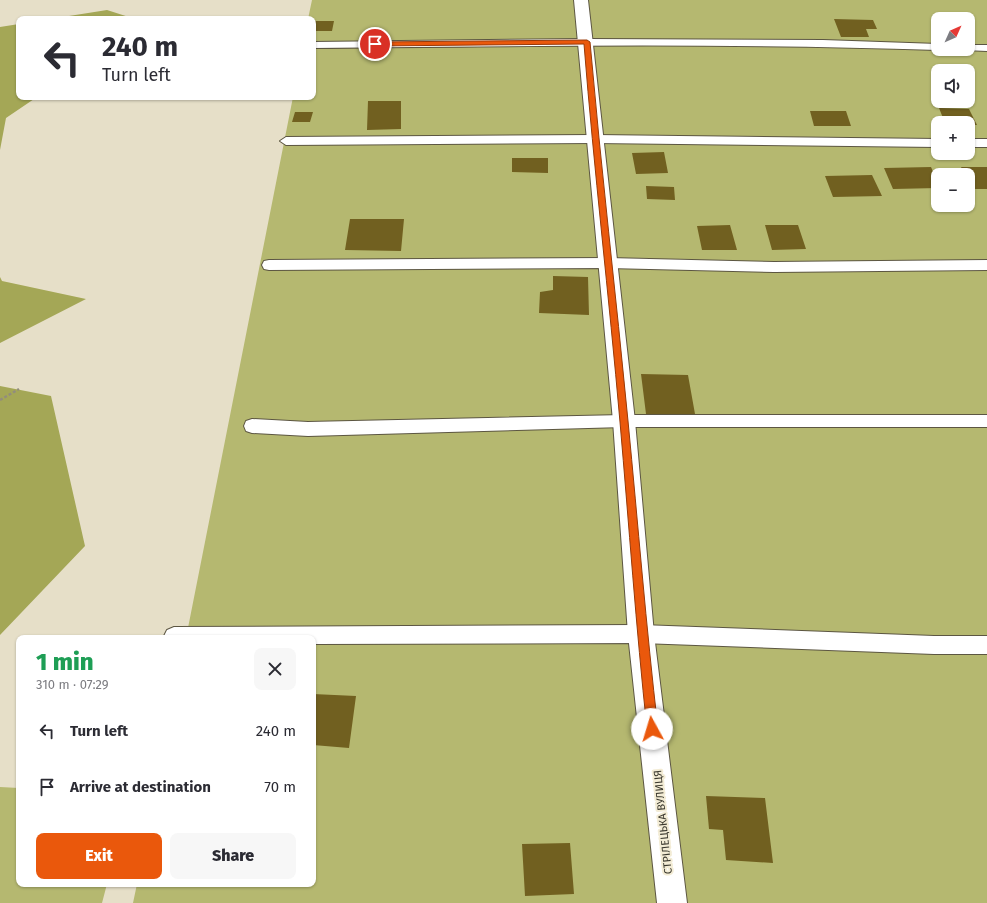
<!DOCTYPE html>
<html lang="en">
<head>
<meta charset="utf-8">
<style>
	:root { --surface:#fff; --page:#f7f7f7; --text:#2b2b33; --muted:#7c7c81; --accent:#ea580c }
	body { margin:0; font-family:"Fira Sans",sans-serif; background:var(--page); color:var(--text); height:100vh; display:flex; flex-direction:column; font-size:15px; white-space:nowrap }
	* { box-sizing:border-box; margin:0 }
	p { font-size:13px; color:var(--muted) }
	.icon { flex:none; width:22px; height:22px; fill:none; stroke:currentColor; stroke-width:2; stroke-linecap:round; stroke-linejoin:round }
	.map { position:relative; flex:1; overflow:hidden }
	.panel { position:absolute; left:16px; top:635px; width:300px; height:252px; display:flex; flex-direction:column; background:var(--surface); border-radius:8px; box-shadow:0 1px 3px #0004 }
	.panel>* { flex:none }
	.banner { position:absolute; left:16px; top:16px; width:300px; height:84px; border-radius:8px; box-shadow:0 1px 3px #0004; background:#fff; color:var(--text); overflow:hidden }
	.needle { width:26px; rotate:45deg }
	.fabs { position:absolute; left:931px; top:12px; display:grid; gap:8px }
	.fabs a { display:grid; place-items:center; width:44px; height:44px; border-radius:8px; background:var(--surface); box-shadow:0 1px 3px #0004; font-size:20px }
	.pin { position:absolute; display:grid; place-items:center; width:34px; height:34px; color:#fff; margin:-17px; border:2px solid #fff; border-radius:50%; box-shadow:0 1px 4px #0007 }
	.me { position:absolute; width:44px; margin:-22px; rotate:354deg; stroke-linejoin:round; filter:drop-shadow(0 0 3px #0008) }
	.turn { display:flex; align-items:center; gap:14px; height:84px; padding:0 20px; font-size:18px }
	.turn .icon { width:52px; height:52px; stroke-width:2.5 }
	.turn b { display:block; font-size:28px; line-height:34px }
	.round { display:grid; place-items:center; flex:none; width:42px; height:42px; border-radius:8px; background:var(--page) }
	.overview { display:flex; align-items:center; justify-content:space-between; height:68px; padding:0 20px }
	h1 { font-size:24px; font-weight:800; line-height:30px; color:#1e9e55 }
	.action { display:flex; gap:8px; margin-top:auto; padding:8px 20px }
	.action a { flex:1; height:46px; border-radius:8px; background:var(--accent); color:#fff; font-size:16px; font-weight:800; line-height:46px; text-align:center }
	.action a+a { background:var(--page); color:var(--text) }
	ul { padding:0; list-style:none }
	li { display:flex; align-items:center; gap:12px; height:56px; padding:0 20px }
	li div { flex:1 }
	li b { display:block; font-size:15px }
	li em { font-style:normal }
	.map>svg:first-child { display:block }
	.green { fill:#b5b870; fill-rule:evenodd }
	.forest { fill:#a4a756 }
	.building { fill:#716020 }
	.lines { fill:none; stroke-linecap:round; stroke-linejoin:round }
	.lane-casing { stroke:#5c5642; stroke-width:2 }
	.street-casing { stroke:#5c5642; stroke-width:2 }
	.path { stroke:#928d7c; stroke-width:2.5; stroke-dasharray:3 2; stroke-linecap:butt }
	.lane { fill:#fff; fill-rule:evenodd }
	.street { fill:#fff; fill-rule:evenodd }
	.route { fill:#ea580c; stroke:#983908 }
	.labels { text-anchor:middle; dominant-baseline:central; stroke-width:4; stroke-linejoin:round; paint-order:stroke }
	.street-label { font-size:11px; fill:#39372d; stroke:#f3ecd5 }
</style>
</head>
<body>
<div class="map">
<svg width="987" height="903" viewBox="0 0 987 903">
	<rect width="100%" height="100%" fill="#e6dfc8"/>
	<path class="green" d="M312,0H987V903H133L137,884H313V638H186L293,97H313V19H308ZM938,19H968V49H938ZM938,71H968V101H938ZM938,123H968V153H938ZM938,175H968V205H938Z
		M0,787L19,788V884H107L102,903H0Z"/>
	<path class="forest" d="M107,10L135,19H50Z
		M19,24V97H37L6,118L0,150V27Z
		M0,277L2,281L86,299L0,343Z
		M0,386L51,396L85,546L0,635Z"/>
	<path class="building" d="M834,19L873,20L877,29H866L869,37H841Z
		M313,21H334L332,31H313Z
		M368,101H401V129L367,130Z
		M939,108L969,109L977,125H968V123H945Z
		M810,111H846L851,126H814Z
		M295,112H313L310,122H292Z
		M664,152L668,173L636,174L632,153Z
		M512,158H548V173L512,172Z
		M931,167L938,182V188L893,189L884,168Z
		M961,167H987V189H972L968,181V175H965Z
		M872,175L882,196L833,197L825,176Z
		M646,186L674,187L675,200L647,199Z
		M350,219H404L401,251L345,250Z
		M730,225L737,250H702L697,226Z
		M765,225H798L806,249L772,250Z
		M553,276L588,277L589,315L539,313L540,292L553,290Z
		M641,374L688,375L695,414H646Z
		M313,694L356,696L349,748L313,745Z
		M706,796L765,798L773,863L726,860L723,830L709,829Z
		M570,843L574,894L525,896L522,844Z"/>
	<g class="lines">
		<defs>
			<path id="lane" d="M587,39L823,40L938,44V49H942L938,50C730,43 521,46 313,48V42Z
				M968,45H987V51L964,50L963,49H968Z
				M595,135L938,139V147L595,143L286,145L280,141L286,137Z
				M968,139H987V147H968Z
				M608,258L774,262L987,260V270L774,272L608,268L269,270L264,269L262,265L264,261L269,260Z
				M624,415H987V427H624L308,436L252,433L246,431L244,426L246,421L252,419L308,422Z
				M641,625L934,636H987V654H934L641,643L313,644V638H165L164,636L167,630L174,627Z"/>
			<path id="street" d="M574,0H588L635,421L654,634L687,903H657L628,634L613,421Z"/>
		</defs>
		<use href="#lane" class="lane-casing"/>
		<use href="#street" class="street-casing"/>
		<path class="path" d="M0,400L19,389"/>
		<use href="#lane" class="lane"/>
		<use href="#street" class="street"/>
	</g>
	<path class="route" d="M587,40L590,42C601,169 616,295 628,421C638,524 646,626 658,729L656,733L652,734L648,733L647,729C636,627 629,525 620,422C609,296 594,170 584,44L375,46L372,44L375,42Z"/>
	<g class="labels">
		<g class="street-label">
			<text transform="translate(663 822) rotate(-96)">СТРІЛЕЦЬКА ВУЛИЦЯ</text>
		</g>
	</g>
</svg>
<div class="fabs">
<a><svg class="needle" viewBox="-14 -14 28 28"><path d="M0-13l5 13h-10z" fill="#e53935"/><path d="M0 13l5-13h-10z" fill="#7c7c81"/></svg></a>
<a><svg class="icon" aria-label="sound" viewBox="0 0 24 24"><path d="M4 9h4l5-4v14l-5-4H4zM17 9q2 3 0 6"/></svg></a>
<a>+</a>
<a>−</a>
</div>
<div class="pin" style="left:375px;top:44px;background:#d93025"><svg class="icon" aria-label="arrive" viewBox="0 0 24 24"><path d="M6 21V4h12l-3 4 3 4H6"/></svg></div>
<svg class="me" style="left:652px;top:729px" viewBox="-20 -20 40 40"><circle r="19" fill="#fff"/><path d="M0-13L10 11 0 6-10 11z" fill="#ea580c"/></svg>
<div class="banner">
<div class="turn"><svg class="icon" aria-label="left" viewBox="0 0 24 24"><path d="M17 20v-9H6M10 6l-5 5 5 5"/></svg><div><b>240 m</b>Turn left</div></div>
</div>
<section class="panel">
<div class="overview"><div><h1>1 min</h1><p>310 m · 07:29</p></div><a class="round"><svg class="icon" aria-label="close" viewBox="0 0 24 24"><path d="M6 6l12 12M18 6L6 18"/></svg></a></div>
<ul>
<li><svg class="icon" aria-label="left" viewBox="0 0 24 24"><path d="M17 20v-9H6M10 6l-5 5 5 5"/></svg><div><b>Turn left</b></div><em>240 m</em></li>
<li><svg class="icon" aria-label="arrive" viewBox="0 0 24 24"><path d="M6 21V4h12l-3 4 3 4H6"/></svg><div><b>Arrive at destination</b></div><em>70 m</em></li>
</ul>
<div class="action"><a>Exit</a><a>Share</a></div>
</section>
</div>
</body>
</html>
